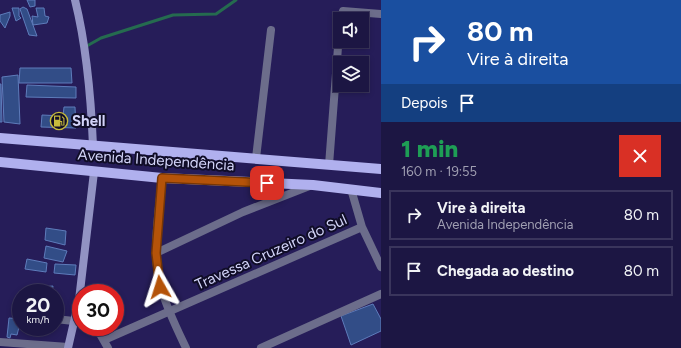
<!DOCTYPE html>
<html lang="pt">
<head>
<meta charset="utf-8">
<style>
	:root { --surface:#1c1643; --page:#29234e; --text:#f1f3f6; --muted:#a09fb2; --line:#3a355c }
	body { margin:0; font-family:Figtree,sans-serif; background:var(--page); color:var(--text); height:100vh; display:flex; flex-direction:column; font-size:15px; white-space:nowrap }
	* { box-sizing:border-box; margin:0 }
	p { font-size:13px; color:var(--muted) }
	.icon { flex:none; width:22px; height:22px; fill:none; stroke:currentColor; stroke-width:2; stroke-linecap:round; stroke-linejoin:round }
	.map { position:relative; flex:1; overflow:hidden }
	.panel { display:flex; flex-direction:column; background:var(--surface); width:300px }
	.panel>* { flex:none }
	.top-card { background:#1a4fa0; color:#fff; overflow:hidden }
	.tools { position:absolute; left:333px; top:12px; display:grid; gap:8px }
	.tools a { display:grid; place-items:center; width:36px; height:36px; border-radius:0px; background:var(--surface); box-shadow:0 2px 6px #0003,0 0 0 1px var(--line); font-size:20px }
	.speed { position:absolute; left:12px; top:284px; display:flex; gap:8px; font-size:20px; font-weight:700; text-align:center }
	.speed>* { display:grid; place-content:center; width:52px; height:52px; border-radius:50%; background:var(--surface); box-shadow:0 2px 6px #0003,0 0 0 1px var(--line); line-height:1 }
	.speed small { font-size:10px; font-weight:400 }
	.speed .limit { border:6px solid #d22; background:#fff; color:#111 }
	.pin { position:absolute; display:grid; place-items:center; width:34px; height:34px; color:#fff; margin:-17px; border-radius:8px; box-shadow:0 2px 6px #0006 }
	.me { position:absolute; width:44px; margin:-22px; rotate:354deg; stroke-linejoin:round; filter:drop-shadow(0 0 3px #0008) }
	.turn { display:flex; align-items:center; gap:14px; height:84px; padding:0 20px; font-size:18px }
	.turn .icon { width:52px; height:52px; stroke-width:2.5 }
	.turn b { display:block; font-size:28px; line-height:34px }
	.then { display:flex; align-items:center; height:38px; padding:0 20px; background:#0003; gap:8px; font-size:15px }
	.round { display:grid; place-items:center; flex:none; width:42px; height:42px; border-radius:0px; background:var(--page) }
	.overview { display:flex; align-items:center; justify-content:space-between; height:68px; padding:0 20px }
	h1 { font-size:24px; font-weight:800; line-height:30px; color:#1e9e55 }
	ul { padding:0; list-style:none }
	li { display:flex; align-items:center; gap:12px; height:50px; margin:0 8px 6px; padding:0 12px; border:2px solid var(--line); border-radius:0px }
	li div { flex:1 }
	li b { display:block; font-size:15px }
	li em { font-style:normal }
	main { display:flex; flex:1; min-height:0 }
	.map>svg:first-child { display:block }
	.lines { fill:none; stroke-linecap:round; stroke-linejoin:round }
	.stream { stroke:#256b4f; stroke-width:3 }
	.building { fill:#324d87; stroke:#5e7cbb }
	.street { stroke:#6c6d8b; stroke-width:8 }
	.secondary { stroke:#9293c3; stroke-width:8 }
	.primary { stroke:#b0b0ee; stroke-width:10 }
	.route-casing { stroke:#753606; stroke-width:10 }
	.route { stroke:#b45309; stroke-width:7 }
	.labels { text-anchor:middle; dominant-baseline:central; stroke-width:4; stroke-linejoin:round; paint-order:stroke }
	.poi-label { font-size:15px; font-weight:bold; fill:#d3d4f9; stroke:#100d27; text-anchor:start }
	.street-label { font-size:15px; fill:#d3d4f9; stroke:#100d27 }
</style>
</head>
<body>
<main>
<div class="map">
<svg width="381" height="348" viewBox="0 0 381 348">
	<rect width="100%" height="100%" fill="#261d59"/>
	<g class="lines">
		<path class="stream" d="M85,47L101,38L173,15L216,14L236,0"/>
	</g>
	<path class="building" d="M27,0H35V6L30,7Z
		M23,7L27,9L37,36L29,35L20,9Z
		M12,8H19V16L21,18L16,21Z
		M36,8H44L45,16L49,17L47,23L33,25L32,16L38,17Z
		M10,12V16L5,28L0,21V15Z
		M20,68H71L72,83H19Z
		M18,75L20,124L4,122L2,77Z
		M0,84H1L2,122H0Z
		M27,85L76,87V98L26,97Z
		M64,107H75L76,128L41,127L42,115L63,116Z
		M46,228L66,231L65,245L45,240Z
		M46,246L67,251L63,262L44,258Z
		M27,259L47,263L46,272L25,269Z
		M55,264L76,265L75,275L54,273Z
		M53,286L52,293H38L39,287Z
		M373,304L381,319V331L351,345L341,316Z
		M9,318L21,319L17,335L11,334L10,338L7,337Z"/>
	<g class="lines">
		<path class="street" d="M341,19L343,11L381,14
			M256,158L271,30
			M329,165L340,21
			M162,178C159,211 151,256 161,288C167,309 177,329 186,348
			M351,189L362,227L381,267
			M156,253L243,212L312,185
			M55,319L74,321
			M96,327L108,348
			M104,340L362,227
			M0,342L68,347
			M261,348L381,294"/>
		<path class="secondary" d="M75,0C87,48 91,97 93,146
			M68,348L79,300L94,172"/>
		<path class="primary" d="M0,138L381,169
			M0,162L162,178L313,185L381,193"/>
	</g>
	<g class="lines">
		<defs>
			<path id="route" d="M160,287L156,253L162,178L267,183"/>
		</defs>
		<use href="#route" class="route-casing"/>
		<use href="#route" class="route"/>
	</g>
	<defs>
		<symbol id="fuel-ring" viewBox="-11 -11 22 22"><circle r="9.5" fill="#100d27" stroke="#c7bb3c" stroke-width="1.5"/><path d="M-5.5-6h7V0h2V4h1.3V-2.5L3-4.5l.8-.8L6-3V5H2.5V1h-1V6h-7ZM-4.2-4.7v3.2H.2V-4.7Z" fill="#c7bb3c"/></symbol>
	</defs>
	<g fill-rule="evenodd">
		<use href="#fuel-ring" x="49" y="111" width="20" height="20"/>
	</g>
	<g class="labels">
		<g class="poi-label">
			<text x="72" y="121">Shell</text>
		</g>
		<g class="street-label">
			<text transform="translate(156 160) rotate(4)">Avenida Independência</text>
			<text transform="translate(271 252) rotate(-24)">Travessa Cruzeiro do Sul</text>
		</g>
	</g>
</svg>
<div class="tools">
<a><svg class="icon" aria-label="sound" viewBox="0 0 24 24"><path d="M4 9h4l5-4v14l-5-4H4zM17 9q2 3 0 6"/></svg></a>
<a><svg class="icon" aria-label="layers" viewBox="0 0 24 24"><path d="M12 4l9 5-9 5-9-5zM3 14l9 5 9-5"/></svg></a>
</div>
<div class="speed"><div>20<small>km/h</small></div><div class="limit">30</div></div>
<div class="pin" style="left:267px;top:183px;background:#d93025"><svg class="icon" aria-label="arrive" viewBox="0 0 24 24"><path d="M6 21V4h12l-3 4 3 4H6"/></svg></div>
<svg class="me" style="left:160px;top:287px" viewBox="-20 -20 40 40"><path d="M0-17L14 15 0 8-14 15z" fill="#b45309" stroke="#fff" stroke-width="4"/></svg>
</div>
<section class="panel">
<div class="top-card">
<div class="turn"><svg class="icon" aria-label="right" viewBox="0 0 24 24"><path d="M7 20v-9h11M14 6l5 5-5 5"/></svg><div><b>80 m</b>Vire à direita</div></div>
<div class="then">Depois<svg class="icon" aria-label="arrive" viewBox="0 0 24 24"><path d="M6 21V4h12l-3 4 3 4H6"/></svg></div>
</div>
<div class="overview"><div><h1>1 min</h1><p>160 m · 19:55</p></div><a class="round" style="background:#d93025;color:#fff"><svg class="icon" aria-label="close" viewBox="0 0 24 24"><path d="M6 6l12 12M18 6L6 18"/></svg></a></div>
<ul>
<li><svg class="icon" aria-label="right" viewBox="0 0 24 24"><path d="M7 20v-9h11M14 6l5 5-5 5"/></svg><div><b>Vire à direita</b><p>Avenida Independência</p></div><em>80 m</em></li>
<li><svg class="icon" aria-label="arrive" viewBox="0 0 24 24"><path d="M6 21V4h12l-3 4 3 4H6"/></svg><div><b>Chegada ao destino</b></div><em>80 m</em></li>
</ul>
</section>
</main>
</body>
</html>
